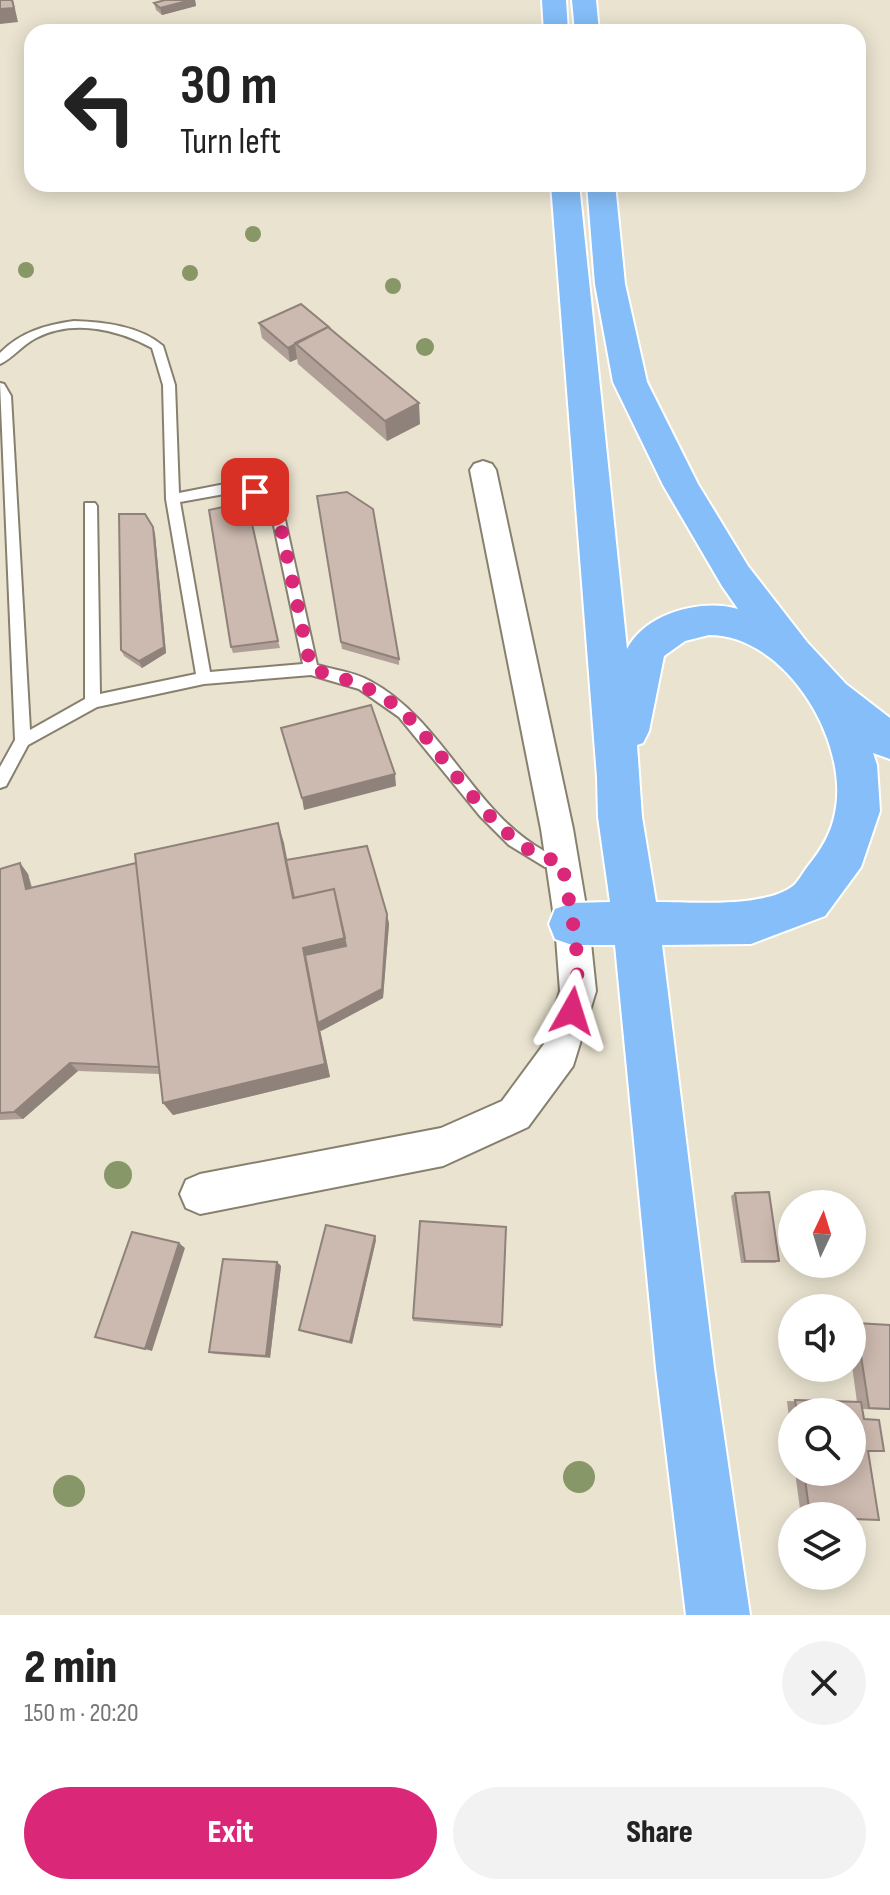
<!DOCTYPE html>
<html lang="en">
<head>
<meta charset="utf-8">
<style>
	:root { --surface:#fff; --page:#f2f2f2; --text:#222; --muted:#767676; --accent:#db2777 }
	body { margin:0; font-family:"Sofia Sans Condensed",sans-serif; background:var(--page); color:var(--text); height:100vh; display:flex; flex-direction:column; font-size:30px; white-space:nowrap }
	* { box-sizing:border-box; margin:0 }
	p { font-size:26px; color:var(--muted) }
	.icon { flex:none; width:44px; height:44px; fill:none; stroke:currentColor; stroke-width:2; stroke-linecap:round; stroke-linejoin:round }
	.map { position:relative; height:1615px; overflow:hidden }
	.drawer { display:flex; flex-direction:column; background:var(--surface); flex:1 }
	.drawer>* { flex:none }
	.top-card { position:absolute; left:24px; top:24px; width:842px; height:168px; border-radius:24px; box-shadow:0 4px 20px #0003; background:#fff; color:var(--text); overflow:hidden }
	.needle { width:52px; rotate:4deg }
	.buttons { position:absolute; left:778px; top:1190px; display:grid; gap:16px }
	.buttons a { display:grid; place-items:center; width:88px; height:88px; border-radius:50%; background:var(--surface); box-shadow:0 4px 20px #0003; font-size:40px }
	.pin { position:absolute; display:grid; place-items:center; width:68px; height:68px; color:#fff; margin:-34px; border-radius:16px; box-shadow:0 4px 12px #0006 }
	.me { position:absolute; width:88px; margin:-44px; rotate:6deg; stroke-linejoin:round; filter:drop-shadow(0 0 6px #0008) }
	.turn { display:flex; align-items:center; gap:28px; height:168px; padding:0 24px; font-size:36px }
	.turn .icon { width:104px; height:104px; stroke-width:2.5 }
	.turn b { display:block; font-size:56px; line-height:68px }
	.round { display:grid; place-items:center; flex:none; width:84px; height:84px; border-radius:42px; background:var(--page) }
	.summary { display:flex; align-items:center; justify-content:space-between; height:136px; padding:0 24px }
	h1 { font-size:48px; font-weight:800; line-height:60px }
	.cta { display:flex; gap:16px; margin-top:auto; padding:16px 24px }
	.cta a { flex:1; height:92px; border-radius:48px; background:var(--accent); color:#fff; font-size:32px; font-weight:800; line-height:92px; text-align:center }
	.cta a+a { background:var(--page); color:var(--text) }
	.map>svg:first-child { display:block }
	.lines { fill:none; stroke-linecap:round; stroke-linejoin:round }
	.service-casing { stroke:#87806f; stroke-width:4 }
	.minor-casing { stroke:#87806f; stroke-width:4 }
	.motorway-casing { stroke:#fff; stroke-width:4 }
	.service { fill:#fff; fill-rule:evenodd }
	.minor { fill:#fff; fill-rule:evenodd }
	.motorway { fill:#85bef9; fill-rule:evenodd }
	.tree { fill:#879767 }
	.wall { fill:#af9f96 }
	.shaded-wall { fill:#8f827a }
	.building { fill:#ccb9af; stroke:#8f827a; stroke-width:2 }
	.route { stroke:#db2777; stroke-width:14; stroke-dasharray:0 25.2 }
</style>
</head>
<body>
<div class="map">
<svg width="890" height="1615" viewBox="0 0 890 1615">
	<rect width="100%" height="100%" fill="#eae3d0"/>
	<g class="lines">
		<defs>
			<path id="service" d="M74,321C104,322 140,326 163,346L175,385L179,493L230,483L255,487L283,511L317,665C334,670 355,672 370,681C443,720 472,811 544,851C552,854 560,853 568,856L570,861L568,866L545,867L509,845L480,816L399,717L359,689L311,675L204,684L97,707L28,745L6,786L0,788V767L15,740L0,383L4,384L11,396L30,730L85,699V503H95L97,506L100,694L196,674L166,499L163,385L152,348C117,329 73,319 36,338C22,345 13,358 0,364V353C21,332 45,325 74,321ZM230,493L251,496L272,516L303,664L210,672L180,502Z"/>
			<path id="minor" d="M483,461L492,464L496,470L573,829L589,924L596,991L573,1066L528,1127L443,1166L200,1214L186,1208L180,1194L186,1180L200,1174L441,1128L502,1101L544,1044L560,991L555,924L541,829L470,470L474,464Z"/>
			<path id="motorway" d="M542,0H566L568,32H544Z
				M572,0H596L599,32H575Z
				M551,184H579L627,649C645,614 700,598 738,609L722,586L663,485L613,382L595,284L587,184H615L625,284L647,382L698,484L748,566L807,642L846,684L890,718V759L873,753L877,765L880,811L861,867L825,916L751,944L662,945L714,1368L750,1615H686L656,1368L615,945H572L555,939L549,924L555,909L572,903L610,902L598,817L597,777ZM709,635C786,635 850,742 835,813C831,834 821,850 808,866C803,872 799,881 793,886C764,908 693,902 656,902L642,817L637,745L643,743L649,731L664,656L685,641Z"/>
		</defs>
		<use href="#service" class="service-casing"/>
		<use href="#minor" class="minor-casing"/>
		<use href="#motorway" class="motorway-casing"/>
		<use href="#service" class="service"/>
		<use href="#minor" class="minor"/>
		<use href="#motorway" class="motorway"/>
	</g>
	<g class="tree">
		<circle cx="253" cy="234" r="8"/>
		<circle cx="26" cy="270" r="8"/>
		<circle cx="190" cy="273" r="8"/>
		<circle cx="393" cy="286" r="8"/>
		<circle cx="425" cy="347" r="9"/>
		<circle cx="118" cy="1175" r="14"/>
		<circle cx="579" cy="1477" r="16"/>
		<circle cx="69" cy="1491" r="16"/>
	</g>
	<path class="wall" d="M165,0H195L196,6L162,15L156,10L154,3Z
		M259,323L331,330L420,424L387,441L298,364L297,359L290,362L262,338Z
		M317,496L399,659V665L342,649Z
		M153,527L155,534L166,653L142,668L124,656L121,650Z
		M278,641L280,648L233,653L231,647Z
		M278,823L287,860L387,914L389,924L383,998L321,1031L320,1030L330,1077L173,1115L163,1103L160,1074L78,1071L23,1119L0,1120V869L20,863L28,874L32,887L136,863Z
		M735,1193L779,1261L775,1263H741L731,1196Z
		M376,1240L352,1344L303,1332L299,1330Z
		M277,1262L281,1266L270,1358L215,1354L209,1352Z
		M413,1318L502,1325L501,1328L413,1321Z
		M856,1323L890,1325V1410L862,1409L868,1451L852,1516H801L795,1472H852V1412H792V1444L787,1401L857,1402L852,1366V1324Z"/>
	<path class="shaded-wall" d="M13,0L18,22L0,24V9Z
		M191,0H195L196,6L162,15L160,8Z
		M295,344L297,359L290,362L288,348Z
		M419,403L420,424L387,441L385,421Z
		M153,527L155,534L166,653L142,668L139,661Z
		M395,774L396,786L304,810L302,798Z
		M278,823L284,843L296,906L293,898Z
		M20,863L28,874L34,899L26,889Z
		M387,914L389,924L383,998L321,1031L320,1030L330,1077L173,1115L163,1103L303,948L345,938L348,955L319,1023Z
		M70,1063L78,1071L23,1119L14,1112Z
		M375,1236L376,1240L352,1344L350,1342Z
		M179,1243L185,1248L152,1351L145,1349Z
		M277,1262L281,1266L270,1358L266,1356Z"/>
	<path class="building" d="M0,0H12L14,8L0,9Z
		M165,0H191L160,8L154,3Z
		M301,304L330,328L328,327L288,348L259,323Z
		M328,327L419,403L385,421L295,343Z
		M347,492L373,509L399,659L341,642L317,496Z
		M232,505L249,510L278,641L231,647L209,510Z
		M119,514H145L153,527L164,647L139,661L121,650Z
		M371,705L395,774L302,798L281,728Z
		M278,823L293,898L334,889L345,938L303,948L325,1064L163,1103L135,854Z
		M367,846L387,914L382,989L318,1023L305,955L346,946L334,889L294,898L286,860Z
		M20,863L26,889L136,863L159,1067L70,1063L14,1112L0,1113V869Z
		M769,1192L779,1261H745L735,1193Z
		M420,1221L506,1227L502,1325L413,1318Z
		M326,1225L375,1236L350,1342L299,1330Z
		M132,1232L179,1243L145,1349L95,1337Z
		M223,1259L277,1262L266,1356L209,1352Z
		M856,1323L890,1325V1409L869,1408Z
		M795,1400L861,1402L864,1419L879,1420L884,1451H868L879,1520L852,1519V1516H810L804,1472H852V1412H797Z"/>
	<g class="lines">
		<path class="route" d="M255,492L278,514L311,669C348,680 374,686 404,713C444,751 504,859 562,861C569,908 586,965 572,1011"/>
	</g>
</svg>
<div class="buttons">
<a><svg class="needle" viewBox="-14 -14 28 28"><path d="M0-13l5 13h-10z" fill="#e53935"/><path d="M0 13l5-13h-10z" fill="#767676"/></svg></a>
<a><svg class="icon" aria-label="sound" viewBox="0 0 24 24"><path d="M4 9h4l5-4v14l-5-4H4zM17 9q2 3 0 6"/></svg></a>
<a><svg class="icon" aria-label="search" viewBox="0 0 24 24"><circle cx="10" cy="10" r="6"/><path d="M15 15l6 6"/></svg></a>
<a><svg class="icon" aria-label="layers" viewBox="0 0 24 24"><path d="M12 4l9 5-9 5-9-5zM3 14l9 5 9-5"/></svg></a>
</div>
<div class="pin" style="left:255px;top:492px;background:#d93025"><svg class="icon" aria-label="arrive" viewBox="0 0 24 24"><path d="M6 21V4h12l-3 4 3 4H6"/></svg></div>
<svg class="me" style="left:572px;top:1011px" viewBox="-20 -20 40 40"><path d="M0-17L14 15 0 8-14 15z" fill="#db2777" stroke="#fff" stroke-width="4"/></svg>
<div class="top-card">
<div class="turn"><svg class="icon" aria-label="left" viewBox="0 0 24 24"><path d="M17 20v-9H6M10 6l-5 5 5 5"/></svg><div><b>30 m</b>Turn left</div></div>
</div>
</div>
<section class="drawer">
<div class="summary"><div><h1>2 min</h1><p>150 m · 20:20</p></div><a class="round"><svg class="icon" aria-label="close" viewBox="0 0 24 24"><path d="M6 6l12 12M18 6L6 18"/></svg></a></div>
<div class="cta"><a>Exit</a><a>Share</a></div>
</section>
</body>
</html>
